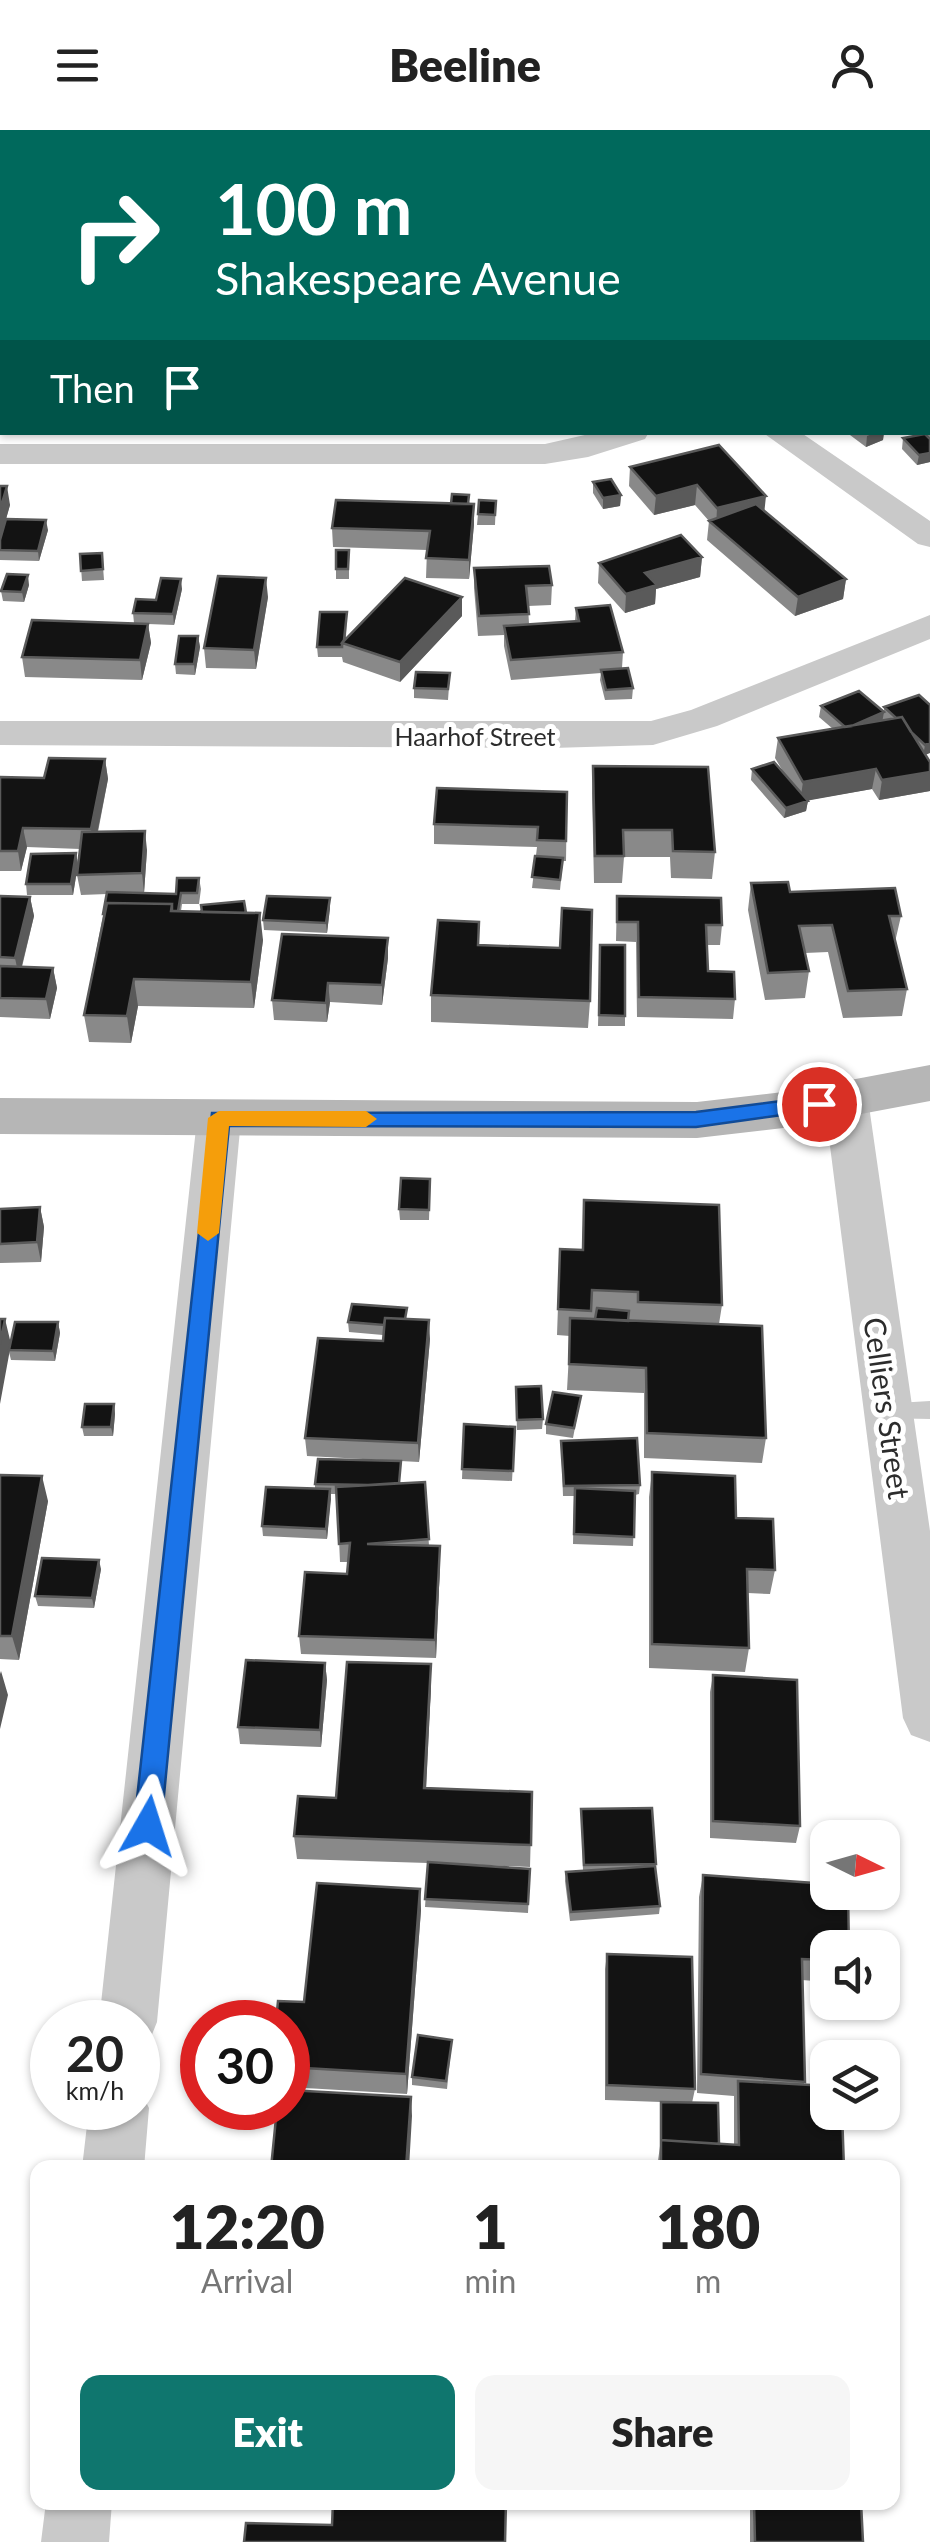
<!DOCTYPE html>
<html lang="en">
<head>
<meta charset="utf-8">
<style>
	:root { --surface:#fff; --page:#f6f6f6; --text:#222; --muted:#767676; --accent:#0f766e }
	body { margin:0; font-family:Lato,sans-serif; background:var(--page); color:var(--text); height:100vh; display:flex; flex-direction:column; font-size:38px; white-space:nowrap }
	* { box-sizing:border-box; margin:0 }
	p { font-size:32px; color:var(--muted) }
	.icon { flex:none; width:55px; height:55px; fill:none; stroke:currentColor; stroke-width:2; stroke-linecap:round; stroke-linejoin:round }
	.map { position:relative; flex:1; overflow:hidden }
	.side { position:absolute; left:30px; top:2030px; width:870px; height:350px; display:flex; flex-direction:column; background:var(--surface); border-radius:20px; box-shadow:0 2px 8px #0004 }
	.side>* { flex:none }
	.hud { position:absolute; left:0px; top:0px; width:930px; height:305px; box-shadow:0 2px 8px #0004; background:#00695c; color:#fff; overflow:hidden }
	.needle { width:65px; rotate:95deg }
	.fabs { position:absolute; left:810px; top:1690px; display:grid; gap:20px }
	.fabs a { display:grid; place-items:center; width:90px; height:90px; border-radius:20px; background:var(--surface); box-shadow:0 2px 8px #0004; font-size:50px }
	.speed { position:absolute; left:30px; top:1870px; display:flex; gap:20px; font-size:50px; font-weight:700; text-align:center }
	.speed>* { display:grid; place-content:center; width:130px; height:130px; border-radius:50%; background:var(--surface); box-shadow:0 2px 8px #0004; line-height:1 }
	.speed small { font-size:25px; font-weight:400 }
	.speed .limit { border:15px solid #d22; background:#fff; color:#111 }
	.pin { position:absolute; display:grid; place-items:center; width:85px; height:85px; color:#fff; margin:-42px; border:5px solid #fff; border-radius:50%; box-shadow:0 2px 10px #0007 }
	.me { position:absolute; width:110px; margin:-55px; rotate:6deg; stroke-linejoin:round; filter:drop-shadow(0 0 8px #0008) }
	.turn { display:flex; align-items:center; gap:35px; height:210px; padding:0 50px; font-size:45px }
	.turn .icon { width:130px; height:130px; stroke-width:2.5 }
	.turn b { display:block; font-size:70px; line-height:85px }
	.then { display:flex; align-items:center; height:95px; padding:0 50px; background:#0003; gap:20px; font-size:38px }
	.eta { display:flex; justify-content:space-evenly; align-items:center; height:170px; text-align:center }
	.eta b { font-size:60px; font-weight:800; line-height:70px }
	.cta { display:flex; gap:20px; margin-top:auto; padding:20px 50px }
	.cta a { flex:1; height:115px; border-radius:20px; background:var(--accent); color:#fff; font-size:40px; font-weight:800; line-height:115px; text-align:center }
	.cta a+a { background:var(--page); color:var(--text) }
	header { display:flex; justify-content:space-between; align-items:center; height:130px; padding:0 50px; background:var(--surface); font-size:45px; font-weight:800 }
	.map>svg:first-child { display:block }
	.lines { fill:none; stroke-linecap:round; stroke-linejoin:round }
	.lane { fill:#c9c9c9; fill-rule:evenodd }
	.street { fill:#c9c9c9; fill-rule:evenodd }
	.secondary { fill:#b6b6b6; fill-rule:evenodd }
	.wall { fill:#898989 }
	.shaded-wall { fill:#5a5a5a }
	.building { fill:#131313; stroke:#5a5a5a; stroke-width:2.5 }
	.route { fill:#1a73e8; stroke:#114b97; stroke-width:2.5 }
	.slow { fill:#f59e0b }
	.labels { text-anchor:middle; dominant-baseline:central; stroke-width:10; stroke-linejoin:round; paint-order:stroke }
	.far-street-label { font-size:25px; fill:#2c2c2c; stroke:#fff }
	.street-label { font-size:30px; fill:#2c2c2c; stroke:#fff }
</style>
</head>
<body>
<header><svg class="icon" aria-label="menu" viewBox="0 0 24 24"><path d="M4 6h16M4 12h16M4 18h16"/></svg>Beeline<svg class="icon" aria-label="person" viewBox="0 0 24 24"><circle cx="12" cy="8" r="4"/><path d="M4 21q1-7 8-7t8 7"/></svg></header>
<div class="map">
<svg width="930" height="2412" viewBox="0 0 930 2412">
	<rect width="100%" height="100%" fill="#fff"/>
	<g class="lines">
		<path class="lane" d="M930,1271V1289L880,1288L876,1281L880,1274Z"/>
		<path class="street" d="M771,0H808L809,2H773Z
			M0,60H2V78H0Z
			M928,62L930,63V81L928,80Z
			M598,302H649L645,309L588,327L545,334H0V314H545Z
			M762,302H800L930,391V417L918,414Z
			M930,485V509L717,596L653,615L552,618L0,615V591H651L691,580Z
			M846,953L861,958L868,969L930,1401V1612L911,1605L903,1588L824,969L831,958Z
			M219,973L235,978L241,989L157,1892L149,1912L138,1916V1892H99L197,989L203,978Z
			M138,1956L149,1978L144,2038H82L89,1978H138Z
			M46,2372H112L109,2412H41Z"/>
		<path class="secondary" d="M930,935V971L792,997L697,1008L0,1004V968L697,972L792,961Z"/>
	</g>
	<path class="wall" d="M0,0H99L97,2H2V29L0,28Z
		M318,0H396L394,2H328Z
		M930,124V167L928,165V125Z
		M2,134V165H0V140Z
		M2,212V274H0V217Z
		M928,286H930V332L917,335L902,319L903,308L918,305L919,302H928Z
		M846,302H884L883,310L866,317Z
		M719,315L764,381L846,449L843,469L795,486L707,410L709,391L695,375L654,385L629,356L630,337Z
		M593,352L621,365L620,376L603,379L593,363Z
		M0,356L10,375L6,389L48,400L39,431L0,430Z
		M496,371L495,395H477L478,384Z
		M469,374L474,394L469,449L426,448L427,420L333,417L332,398Z
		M349,420V449H336V439Z
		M102,423L104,450L82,451L80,424Z
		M702,427L700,447L656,459L655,474L625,483L598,453L599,433Z
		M474,438L552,455L551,475L528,476L529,494L575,491L576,478L623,522L622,538L633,558L632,569L605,570L600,550L601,543L511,550L504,516V505L478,506L474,458Z
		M29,455L24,472L3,471L1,461Z
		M182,459L174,495L148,494L151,513L142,550L25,547L22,527L134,493L133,483L156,470Z
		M268,467L256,539L206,538L204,518Z
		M347,482L346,508L462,486L400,552L343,532L342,527H318L317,517Z
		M198,506L200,517L195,545L176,544L175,534Z
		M450,543L448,570L414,568V558Z
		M930,575L925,625L930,632V661L879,670L872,659L808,670L806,681L784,688L751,650L752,639L784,643L775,628L778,608L833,599L819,587L821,576L884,582V577Z
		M105,629L108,649L98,702L147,720L144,763L176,764L199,748L201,759L199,774H182L181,781L246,783L263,810L254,878L138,876L131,913L89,912L84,885L107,764L81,765L77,745L80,719L27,717L21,741H0V647L44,648Z
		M593,636L715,722L712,749L671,748L670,727H624L622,753H594L592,663Z
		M567,662L566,731H563L560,760L532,758L537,717L434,714V694Z
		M76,723L78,734L73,765H27L26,754Z
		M751,753L901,786L895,812L907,859L902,886L843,888L828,822L805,823L809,841L805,868L765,870L748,780Z
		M0,766L30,767L34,786L22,837L53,838L57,858L50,889L0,887Z
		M617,766L722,795L720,815H707L708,841L735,869L733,889L637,887L636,812L616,811Z
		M330,768V778L327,803L264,800L263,790Z
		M388,808V828L382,875L330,872L327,892L274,890L272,870Z
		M479,815L590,871L588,898L431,892V865Z
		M600,815L625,886V896H598Z
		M430,1059L429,1090H400L399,1079Z
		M584,1070L722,1175L719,1194L766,1308L762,1333L644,1328V1263L567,1260L570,1206L557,1205L560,1119L582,1120Z
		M40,1077L44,1097L41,1132L0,1133V1139V1079Z
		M407,1189L430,1209L419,1332L307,1326L305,1308L383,1211V1205L349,1202L348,1192Z
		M58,1192L60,1203L55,1231L11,1230L9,1222L10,1212Z
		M581,1266L573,1308L546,1304V1294Z
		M516,1267L543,1289L542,1299L517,1300Z
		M114,1274L115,1284L113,1306H84L82,1297Z
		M464,1294L515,1297L512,1351L462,1349Z
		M561,1311L640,1355L639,1364L635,1365L633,1416L573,1414L574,1366H563Z
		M652,1342L736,1388L775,1440L770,1464L748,1463L749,1518L745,1542L649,1538V1367Z
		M0,1345L48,1371L19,1530L0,1529Z
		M425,1352L429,1416L440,1434L436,1528L301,1524L299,1506L347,1444L348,1432H340L337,1364H331L327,1409L263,1406L262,1396L315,1359V1354Z
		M101,1439L94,1478L38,1476L35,1466Z
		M325,1533L327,1550L321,1617L240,1614L238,1597Z
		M713,1545L800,1696L796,1713L710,1708V1562Z
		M431,1557L426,1658L532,1662L530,1737L461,1734L530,1739L528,1783L425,1777L428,1733L297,1729L294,1706L336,1668Z
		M581,1679L656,1734L655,1739L660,1776L659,1784L570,1791L565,1751L566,1742L583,1741Z
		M703,1745L828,1818V1852L802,1850L804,1955L844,2038H657L660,2016L661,1972L605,1970V1839L607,1824L695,1959L692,1973L719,2014H734V1966L697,1963L699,1767Z
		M420,1759L421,1780L407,1964L288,1957V1892Z
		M452,1910L447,1959L412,1955V1947Z
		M750,2372H861L863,2412H750Z"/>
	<path class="shaded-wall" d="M80,0H99L97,2H77Z
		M877,302H884L883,310L866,317L867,306Z
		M930,323V332L917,335L919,325Z
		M697,355L695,375L654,385L656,366Z
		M7,356L10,375L0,410V380Z
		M621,365L620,376L603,379V368Z
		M766,366L764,385L716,398L717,378Z
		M474,374V394L469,449V430Z
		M46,390L48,400L39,431L38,421Z
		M702,427L700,447L656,459L655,474L625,483L626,464L645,443Z
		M28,445L29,455L24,472L22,462Z
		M266,448L268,467L256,539L254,520Z
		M181,449L182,459L174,495L173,484Z
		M846,449L843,469L795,486L798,467Z
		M462,467V486L400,552V532Z
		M148,494L151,513L142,550L140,530Z
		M198,506L200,517L195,545L194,534Z
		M884,582L882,593L846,598Z
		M930,613V623L923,626L925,615Z
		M105,629L108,649L94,719L91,699Z
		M876,639L872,659L800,672L803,652Z
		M930,642V661L879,670L882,650Z
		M808,671L806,681L784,688L786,678Z
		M23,698L27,717L21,741L18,721Z
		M145,701L147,720L144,763L142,743Z
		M76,723L78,734L73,765L71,754Z
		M30,767L34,786L19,847L15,828Z
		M330,768V778L327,803L326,793Z
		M260,783L263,810L254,878L251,852Z
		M388,808V828L382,875V855Z
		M53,838L57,858L50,889L46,869Z
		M134,849L138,876L131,913L127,886Z
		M328,853L330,872L327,892L326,873Z
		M40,1077L44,1097L41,1132L37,1112Z
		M5,1189L11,1214L0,1274V1214Z
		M429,1190L430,1209L419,1332L418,1313Z
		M58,1192L60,1203L55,1231L53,1221Z
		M114,1274L115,1284L113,1306L111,1297Z
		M42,1346L48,1371L19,1530L12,1506Z
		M330,1359L331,1369L327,1409L326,1399Z
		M440,1416V1434L436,1528L435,1510Z
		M99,1430L101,1439L94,1478L92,1468Z
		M325,1533L327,1550L321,1617L320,1600Z
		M431,1534V1557L425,1681L424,1658Z
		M1,1541L8,1565L0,1599V1544Z
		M420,1759L421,1780L407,1964L406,1944Z
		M411,1967L412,1986L409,2038H406Z"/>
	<path class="building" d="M0,0H12L9,2H2V11H0Z
		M36,0H80L77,2H34Z
		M151,0H171L168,2H149Z
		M280,0H299L297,2Z
		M930,124V146L928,145V125Z
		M0,217H2V255H0Z
		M925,304L930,309V323L919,325L903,308Z
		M719,315L766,366L717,378L697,355L656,366L630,337Z
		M611,349L621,365L603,368L593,352Z
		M0,356H7L0,380Z
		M452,364L469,365L468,374H451Z
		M336,370L474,374L469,430L426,428L430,401L332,398Z
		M479,370L496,371L495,385L478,384Z
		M756,374L846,449L798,467L709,391Z
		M6,389L46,390L38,421L0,420V410Z
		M681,405L702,427L645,443L657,455L626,464L599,433Z
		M336,420H349L348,439H336Z
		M102,423L103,439L81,441L80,424Z
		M549,436L552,455L526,456L529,484L479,486L474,438Z
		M7,444L28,445L22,462L1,461Z
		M218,446L266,448L254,520L204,518Z
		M161,448L181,449L173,484L133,483L136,469L156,470Z
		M405,448L462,467L400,532L342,513Z
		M610,475L623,522L511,530L504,496L579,491L576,478Z
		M320,482H347L344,510L342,513V517H317Z
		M32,490L148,494L140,530L22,527Z
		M179,506H198L194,534H175Z
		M628,538L633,558L606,560L601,540Z
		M416,542L450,543L448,559L414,558Z
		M859,561L884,582L852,596L845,597L821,576Z
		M919,565L930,575V613L925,615L911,602L902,587L896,588L884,577Z
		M902,587L930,632V642L882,650L876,639L803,652L778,608Z
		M49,628L105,629L91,699L23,698L18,721H0V647L44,648Z
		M774,632L808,671L786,678L752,639Z
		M593,636L708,637L715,722L673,721L672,700H623L624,726H595Z
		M437,658L567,662L566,711L537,710L538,697L434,694Z
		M145,701L142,743L77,745L82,702Z
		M76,723L71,754H26L31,724Z
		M535,726L563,728L560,750L532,747Z
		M177,748H199L197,763H181L178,781H172V774L107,773L104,784H103L107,762L176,764Z
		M788,752L790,762L895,758L901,786H889L907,859L848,861L832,795L799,796L809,841L768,843L751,753Z
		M0,766L30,767L15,828L0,827Z
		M267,766L330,768L326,793L263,790Z
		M617,766L721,768L722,795H706L708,841L734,842L735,869L639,867L638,792H617Z
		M244,771L246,783L202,782L201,775Z
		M107,773L172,774L171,781L260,783L251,852L134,849L127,886L84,885Z
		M562,778L592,780L590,871L431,865L438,790L479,792L478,815L560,818Z
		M282,804L388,808L382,855L328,853L326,873L272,870Z
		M600,815H625V886L599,885Z
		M0,836L53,838L46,869L0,868Z
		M401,1048L430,1049L429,1080L399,1079Z
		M584,1070L719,1075L722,1175L638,1172V1162L592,1160L591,1181L558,1179L560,1119L583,1120Z
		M40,1077L37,1112L0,1114V1079Z
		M352,1174L407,1178L405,1189L385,1188L384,1195L348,1192Z
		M597,1178L629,1181L628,1191L595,1189Z
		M385,1188L429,1190L418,1313L305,1308L318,1208L383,1211Z
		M570,1188L762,1196L766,1308L647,1303L646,1238L569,1234Z
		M0,1189H5L0,1214Z
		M15,1192H58L53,1221L9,1220Z
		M541,1256L543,1289L517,1290L516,1257Z
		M553,1262L581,1266L574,1298L546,1294Z
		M85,1274H114L111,1297H82Z
		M464,1294L515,1297L513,1341L462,1339Z
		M637,1308L640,1355L564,1356L561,1311Z
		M318,1329L401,1331L399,1353L368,1355L315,1354Z
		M652,1342L735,1346L736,1388L773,1389L775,1440L747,1439L749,1518L652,1514Z
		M0,1345L42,1346L12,1506H0Z
		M425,1352L429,1409L367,1414L440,1416L435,1510L299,1506L305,1442L347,1444L350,1413L339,1414L336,1357Z
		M266,1357L330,1359L326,1399L262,1396Z
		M575,1358L635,1361L634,1407L574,1404Z
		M42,1428L99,1430L92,1468L35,1466Z
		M246,1530L325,1533L320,1600L238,1597Z
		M347,1532L431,1534L424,1658L532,1662L531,1715L294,1706L298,1666L336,1668Z
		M713,1545L797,1550L800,1696L713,1691Z
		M652,1678L656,1734L584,1735L581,1679Z
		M428,1732L530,1739L528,1774L425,1769Z
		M655,1736L660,1776L571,1782L566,1742Z
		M703,1745L828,1754V1762H848L849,1818H828V1830L802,1829L805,1952L701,1944Z
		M317,1753L420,1759L406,1944L288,1937V1892H276L278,1871L304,1872Z
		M607,1824L692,1827L695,1959L607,1955Z
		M418,1905L452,1910L446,1951L412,1947Z
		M738,1951L828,1956V1982H842L844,2038H661V2010L739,2015Z
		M288,1960L411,1967L406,2038H271L277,1978H288Z
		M661,1972L718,1973L719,2014L661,2010Z
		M333,2372H506L505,2412H244L246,2393L332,2395Z
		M754,2372H861L863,2412H755Z"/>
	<path class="route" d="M819,966L826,968L829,974L826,979L696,997L229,996L161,1696L157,1705L148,1708L138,1705L134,1696L212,983L696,982Z"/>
	<path class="slow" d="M219,981H366L377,989L366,997L229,996L219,1103L208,1111L197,1103L208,988Z"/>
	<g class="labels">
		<g class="far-street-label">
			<text x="475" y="606">Haarhof Street</text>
		</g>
		<g class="street-label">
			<text transform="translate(888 1278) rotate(82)">Celliers Street</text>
		</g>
	</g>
</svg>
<div class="fabs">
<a><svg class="needle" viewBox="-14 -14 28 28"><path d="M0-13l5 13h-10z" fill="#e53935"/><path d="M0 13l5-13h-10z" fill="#767676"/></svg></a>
<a><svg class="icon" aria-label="sound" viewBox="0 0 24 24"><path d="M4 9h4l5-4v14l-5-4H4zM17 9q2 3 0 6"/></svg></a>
<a><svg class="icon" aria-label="layers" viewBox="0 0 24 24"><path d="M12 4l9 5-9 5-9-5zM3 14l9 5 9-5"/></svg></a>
</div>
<div class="speed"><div>20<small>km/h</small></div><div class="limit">30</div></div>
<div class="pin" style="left:819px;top:974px;background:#d93025"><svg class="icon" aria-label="arrive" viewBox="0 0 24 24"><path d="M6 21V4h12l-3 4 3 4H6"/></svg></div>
<svg class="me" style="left:148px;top:1696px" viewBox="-20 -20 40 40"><path d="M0-17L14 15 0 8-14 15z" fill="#1a73e8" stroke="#fff" stroke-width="4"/></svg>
<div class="hud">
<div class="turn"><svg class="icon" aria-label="right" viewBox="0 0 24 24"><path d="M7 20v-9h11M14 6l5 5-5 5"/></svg><div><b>100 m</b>Shakespeare Avenue</div></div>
<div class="then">Then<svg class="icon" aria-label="arrive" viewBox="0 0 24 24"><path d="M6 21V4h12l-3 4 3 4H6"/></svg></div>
</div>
<section class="side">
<div class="eta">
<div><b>12:20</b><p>Arrival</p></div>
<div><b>1</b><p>min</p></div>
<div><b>180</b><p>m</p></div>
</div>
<div class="cta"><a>Exit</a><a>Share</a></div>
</section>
</div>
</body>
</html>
